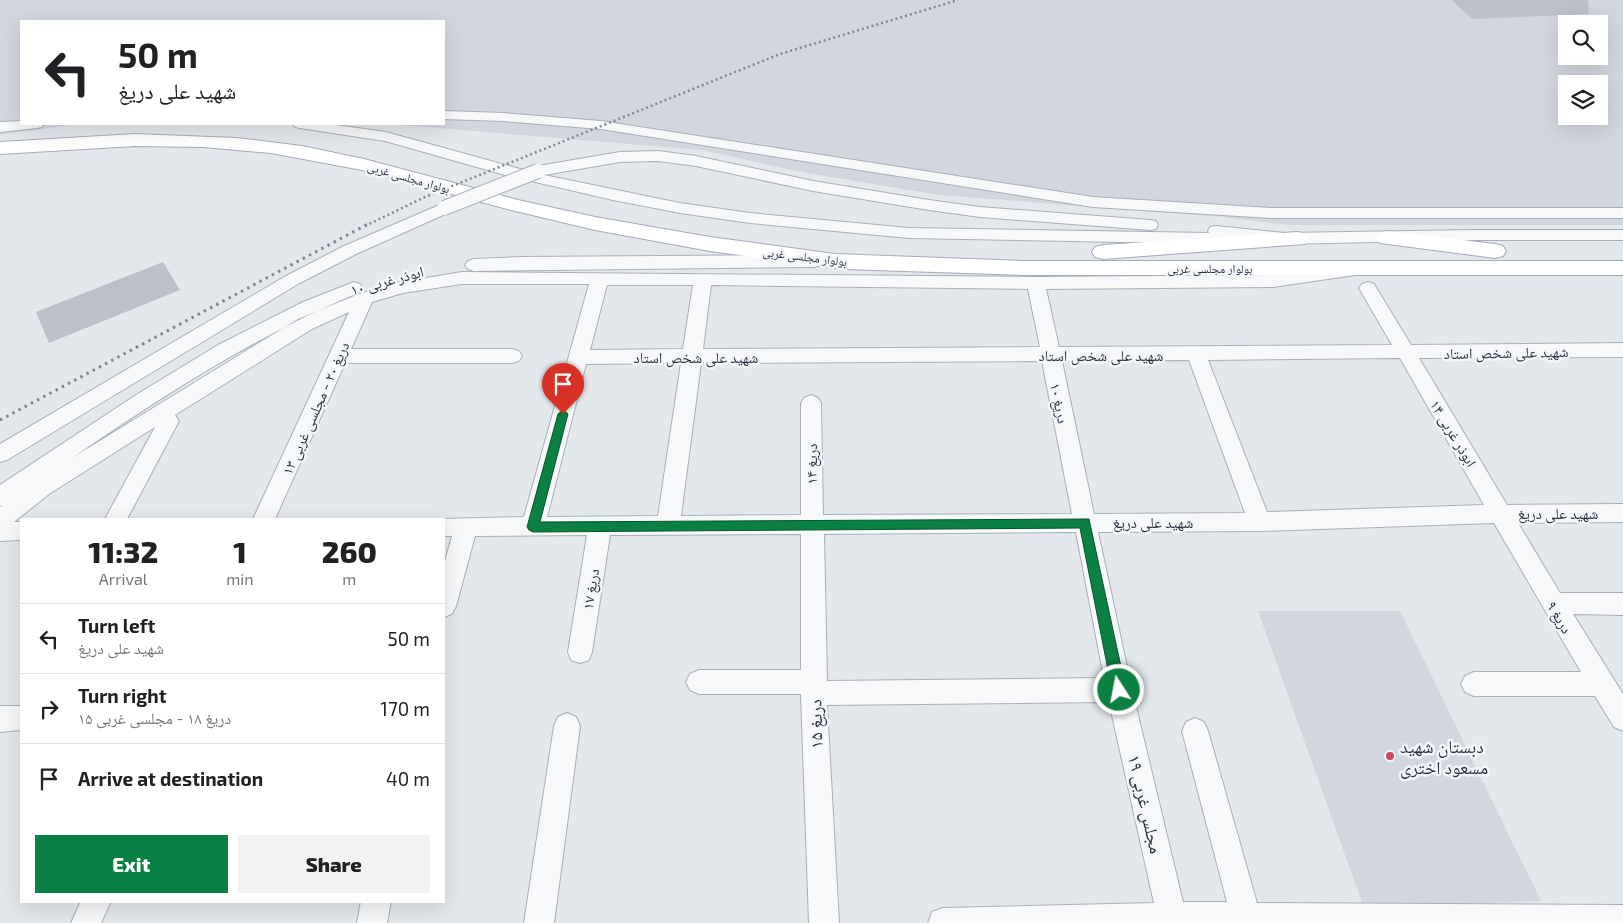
<!DOCTYPE html>
<html lang="en">
<head>
<meta charset="utf-8">
<style>
	:root { --surface:#fff; --page:#f2f2f2; --text:#202124; --muted:#757577; --line:#e0e0e0; --accent:#0b8043 }
	body { margin:0; font-family:"Exo 2","Noto Naskh Arabic",sans-serif; background:var(--page); color:var(--text); height:100vh; display:flex; flex-direction:column; font-size:19px; white-space:nowrap }
	* { box-sizing:border-box; margin:0 }
	p { font-size:16px; color:var(--muted) }
	.icon { flex:none; width:28px; height:28px; fill:none; stroke:currentColor; stroke-width:2; stroke-linecap:round; stroke-linejoin:round }
	.map { position:relative; flex:1; overflow:hidden }
	.side { position:absolute; left:20px; top:518px; width:425px; height:385px; display:flex; flex-direction:column; background:var(--surface); border-radius:0px; box-shadow:0 5px 20px #0002 }
	.side>* { flex:none }
	.banner { position:absolute; left:20px; top:20px; width:425px; height:105px; border-radius:0px; box-shadow:0 5px 20px #0002; background:#fff; color:var(--text); overflow:hidden }
	.buttons { position:absolute; left:1558px; top:15px; display:grid; gap:10px }
	.buttons a { display:grid; place-items:center; width:50px; height:50px; border-radius:0px; background:var(--surface); box-shadow:0 5px 20px #0002; font-size:25px }
	.pin { position:absolute; display:grid; place-items:center; width:42px; height:42px; color:#fff; margin:-51px -21px; border-radius:50% 50% 50% 0; rotate:-45deg; box-shadow:0 0 5px #0007 }
	.pin .icon { rotate:45deg }
	.me { position:absolute; width:55px; margin:-28px; rotate:349deg; stroke-linejoin:round; filter:drop-shadow(0 0 4px #0008) }
	.turn { display:flex; align-items:center; gap:18px; height:105px; padding:0 15px; font-size:22px }
	.turn .icon { width:65px; height:65px; stroke-width:2.5 }
	.turn b { display:block; font-size:35px; line-height:42px }
	.eta { display:flex; justify-content:space-evenly; align-items:center; height:85px; text-align:center }
	.eta b { font-size:30px; font-weight:800; line-height:35px }
	.button { display:flex; gap:10px; margin-top:auto; padding:10px 15px }
	.button a { flex:1; height:58px; border-radius:0px; background:var(--accent); color:#fff; font-size:20px; font-weight:800; line-height:58px; text-align:center }
	.button a+a { background:var(--page); color:var(--text) }
	ul { padding:0; list-style:none }
	li { display:flex; align-items:center; gap:15px; height:70px; padding:0 15px; border-top:1px solid var(--line) }
	li div { flex:1 }
	li b { display:block; font-size:19px }
	li em { font-style:normal }
	.map>svg:first-child { display:block }
	.built { fill:#d2d6de; fill-rule:evenodd }
	.building { fill:#bbc0ca }
	.lines { fill:none; stroke-linecap:round; stroke-linejoin:round }
	.minor-casing { stroke:#a9aeb7; stroke-width:2 }
	.major-casing { stroke:#a3abb8; stroke-width:2 }
	.minor { fill:#f7f8fa; fill-rule:evenodd }
	.major { fill:#fff; fill-rule:evenodd }
	.rail-far1 { stroke:#7d8696; stroke-width:2.5; stroke-dasharray:2 3; stroke-linecap:butt }
	.rail { stroke:#7d8696; stroke-width:3; stroke-dasharray:2.5 4.5; stroke-linecap:butt }
	.minor-bridge-casing { stroke:#a9aeb7; stroke-width:16; stroke-linecap:butt }
	.minor-bridge { stroke:#f7f8fa; stroke-width:14 }
	.route { fill:#0b8043; stroke:#07532c }
	.poi-dot { fill:#d1495b; stroke:#f4f6f9; stroke-width:2 }
	.labels { text-anchor:middle; dominant-baseline:central; stroke-width:5; stroke-linejoin:round; paint-order:stroke }
	.far-street-label { font-size:12px; fill:#2b3445; stroke:#f4f6f9 }
	.street-label { font-size:15px; fill:#2b3445; stroke:#f4f6f9 }
	.near-street-label { font-size:18px; fill:#2b3445; stroke:#f4f6f9 }
	.near-poi-label { font-size:18px; fill:#2b3445; stroke:#f4f6f9; text-anchor:start }
</style>
</head>
<body>
<div class="map">
<svg width="1623" height="923" viewBox="0 0 1623 923">
	<rect width="100%" height="100%" fill="#e4e7ec"/>
	<path class="built" d="M0,0H1623V225H1288L1223,217L939,195L796,171L702,150L389,124H444V21H21V124H75L0,135ZM1566,24H1599V56H1566ZM1566,84H1599V116H1566Z
		M1258,611H1400L1541,901L1364,908Z"/>
	<path class="building" d="M1452,0H1588L1589,14L1472,19Z
		M163,262L180,290L49,343L36,312Z"/>
	<g class="lines">
		<defs>
			<path id="minor" d="M444,111L503,113L601,121L1093,197L1271,208H1623V218H1271L1093,207L601,129L503,121L444,119Z
				M21,121V124H44L42,127L37,128L0,132V122Z
				M293,124H328L386,132L531,172L532,168L538,166L620,152L658,151L696,156L813,181L929,200L980,207L1150,220L1156,221L1158,225L1156,229L1150,230L980,217L929,210L813,191L696,166L658,161L620,162L544,175L680,203L750,213L909,228L1209,233L1208,231L1210,227L1216,226L1285,233L1474,230H1623V240H1474L1281,244L1238,239L1236,243L1230,244L909,238L750,223L680,213L613,200L505,175L385,141L300,128L295,127Z
				M444,203L450,204L452,208L450,212L356,254L298,284L7,460L0,462V444L286,276L344,246Z
				M814,255L820,257L823,261L820,265L814,267L474,271L468,269L465,265L468,261L474,259L521,257Z
				M1349,265L1355,267L1358,271L1355,275L1273,287L1046,289L1059,347L1392,345L1359,288L1362,284L1368,282L1374,284L1411,345L1623,343V357L1419,358L1507,505L1623,504V522L1518,523L1560,593H1623V615L1573,614L1623,694V731L1614,727L1595,696H1474L1465,692L1461,684L1465,676L1474,672H1581L1494,523L1260,531L1098,532L1132,690L1183,902H1227L1182,731L1186,722L1195,718L1204,722L1208,731L1257,903L1623,905V923H928L932,912L943,908L1154,903L1109,702L827,705L839,923H809L801,694H699L690,690L686,682L690,674L699,670H801V534L610,535L592,652L589,660L580,663L571,660L568,652L587,535L475,536L456,606L452,614L444,617V565L452,536H444V519H441L524,517L589,284H462L403,293L372,302L351,349H512L519,351L522,356L519,361L512,363H345L275,519H253L349,312L312,329L175,415L179,421L127,519H105L155,427L49,494L14,522H21V540L0,541V507L3,505L0,506V485L136,395L218,345L303,302L354,282L360,284L363,288L360,292C255,336 166,394 72,458L298,319L359,294L396,283L462,272L1036,277L1273,275ZM607,285H693L683,349L590,350ZM711,285L1028,289L1040,347L703,349ZM1400,358L1484,505L1267,512L1208,360ZM1189,360L1245,513L1094,514L1062,361ZM1042,361L1072,514L823,515L821,403L818,398L811,395L804,398L801,403V515L681,516L701,363ZM681,363L658,516L547,517L586,364ZM1076,532L1104,678L827,681L824,534Z
				M0,706H21V730L0,732Z
				M567,713L576,717L580,726L554,923H524L554,726L558,717Z
				M81,901H111L101,923H71Z
				M361,901H391L387,923H357Z"/>
			<path id="major" d="M135,134L237,138L302,146L364,159L518,200L595,217L710,237L835,254L1023,261H1623V275H1023L844,269L710,251L595,230L511,210L362,170L271,153L203,147L135,146L0,154V142Z
				M1387,231L1495,244L1503,246L1506,251L1503,256L1495,258L1380,243L1376,238L1380,233Z
				M1298,232L1305,234L1309,239L1305,244L1103,259L1095,257L1092,252L1095,247L1103,245Z"/>
		</defs>
		<use href="#minor" class="minor-casing"/>
		<use href="#major" class="major-casing"/>
		<use href="#minor" class="minor"/>
		<use href="#major" class="major"/>
		<path class="rail-far1" d="M365,226L425,197L780,54L958,0"/>
		<path class="rail" d="M0,420L368,224"/>
		<defs>
			<path id="minor-bridge" d="M444,208L538,171"/>
		</defs>
		<use href="#minor-bridge" class="minor-bridge-casing"/>
		<use href="#minor-bridge" class="minor-bridge"/>
	</g>
	<path class="route" d="M563,410L568,414L540,522L1089,519L1126,690L1124,695L1119,697L1114,695L1112,690L1080,528L533,532L529,530L527,527L558,414Z"/>
	<circle class="poi-dot" cx="1390" cy="756" r="5"/>
	<g class="labels">
		<g class="far-street-label">
			<text transform="translate(409 177) rotate(16)">بولوار مجلسی غربی</text>
			<text transform="translate(805 256) rotate(7)">بولوار مجلسی غربی</text>
			<text x="1210" y="268">بولوار مجلسی غربی</text>
		</g>
		<g class="street-label">
			<text transform="translate(387 280) rotate(-15)">ابوذر غربی ۱۰</text>
			<text transform="translate(1506 352) rotate(-1)">شهید علی شخص استاد</text>
			<text x="1101" y="355">شهید علی شخص استاد</text>
			<text x="696" y="357">شهید علی شخص استاد</text>
			<text transform="translate(1060 403) rotate(78)">دریغ ۱۰</text>
			<text transform="translate(315 408) rotate(-66)">دریغ ۲۰ - مجلسی غربی ۱۳</text>
			<text transform="translate(1454 433) rotate(59)">ابوذر غربی ۱۴</text>
			<text transform="translate(811 464) rotate(-90)">دریغ ۱۴</text>
			<text x="1558" y="513">شهید علی دریغ</text>
			<text x="1153" y="522">شهید علی دریغ</text>
			<text transform="translate(590 589) rotate(-81)">دریغ ۱۷</text>
			<text transform="translate(1560 617) rotate(59)">دریغ ۹</text>
		</g>
		<g class="near-street-label">
			<text transform="translate(815 724) rotate(-92)">دریغ ۱۵</text>
			<text transform="translate(1146 804) rotate(77)">مجلس غربی ۱۹</text>
		</g>
		<g class="near-poi-label">
			<text x="1400" y="746">دبستان شهید<tspan x="1400" dy="21">مسعود اختری</tspan></text>
		</g>
	</g>
</svg>
<div class="buttons">
<a><svg class="icon" aria-label="search" viewBox="0 0 24 24"><circle cx="10" cy="10" r="6"/><path d="M15 15l6 6"/></svg></a>
<a><svg class="icon" aria-label="layers" viewBox="0 0 24 24"><path d="M12 4l9 5-9 5-9-5zM3 14l9 5 9-5"/></svg></a>
</div>
<div class="pin" style="left:563px;top:414px;background:#d93025"><svg class="icon" aria-label="arrive" viewBox="0 0 24 24"><path d="M6 21V4h12l-3 4 3 4H6"/></svg></div>
<svg class="me" style="left:1119px;top:690px" viewBox="-20 -20 40 40"><circle r="17" fill="#0b8043" stroke="#fff" stroke-width="3"/><path d="M0-11L8 9 0 5-8 9z" fill="#fff"/></svg>
<div class="banner">
<div class="turn"><svg class="icon" aria-label="left" viewBox="0 0 24 24"><path d="M17 20v-9H6M10 6l-5 5 5 5"/></svg><div><b>50 m</b>شهید علی دریغ</div></div>
</div>
<section class="side">
<div class="eta">
<div><b>11:32</b><p>Arrival</p></div>
<div><b>1</b><p>min</p></div>
<div><b>260</b><p>m</p></div>
</div>
<ul>
<li><svg class="icon" aria-label="left" viewBox="0 0 24 24"><path d="M17 20v-9H6M10 6l-5 5 5 5"/></svg><div><b>Turn left</b><p>شهید علی دریغ</p></div><em>50 m</em></li>
<li><svg class="icon" aria-label="right" viewBox="0 0 24 24"><path d="M7 20v-9h11M14 6l5 5-5 5"/></svg><div><b>Turn right</b><p>دریغ ۱۸ - مجلسی غربی ۱۵</p></div><em>170 m</em></li>
<li><svg class="icon" aria-label="arrive" viewBox="0 0 24 24"><path d="M6 21V4h12l-3 4 3 4H6"/></svg><div><b>Arrive at destination</b></div><em>40 m</em></li>
</ul>
<div class="button"><a>Exit</a><a>Share</a></div>
</section>
</div>
</body>
</html>
